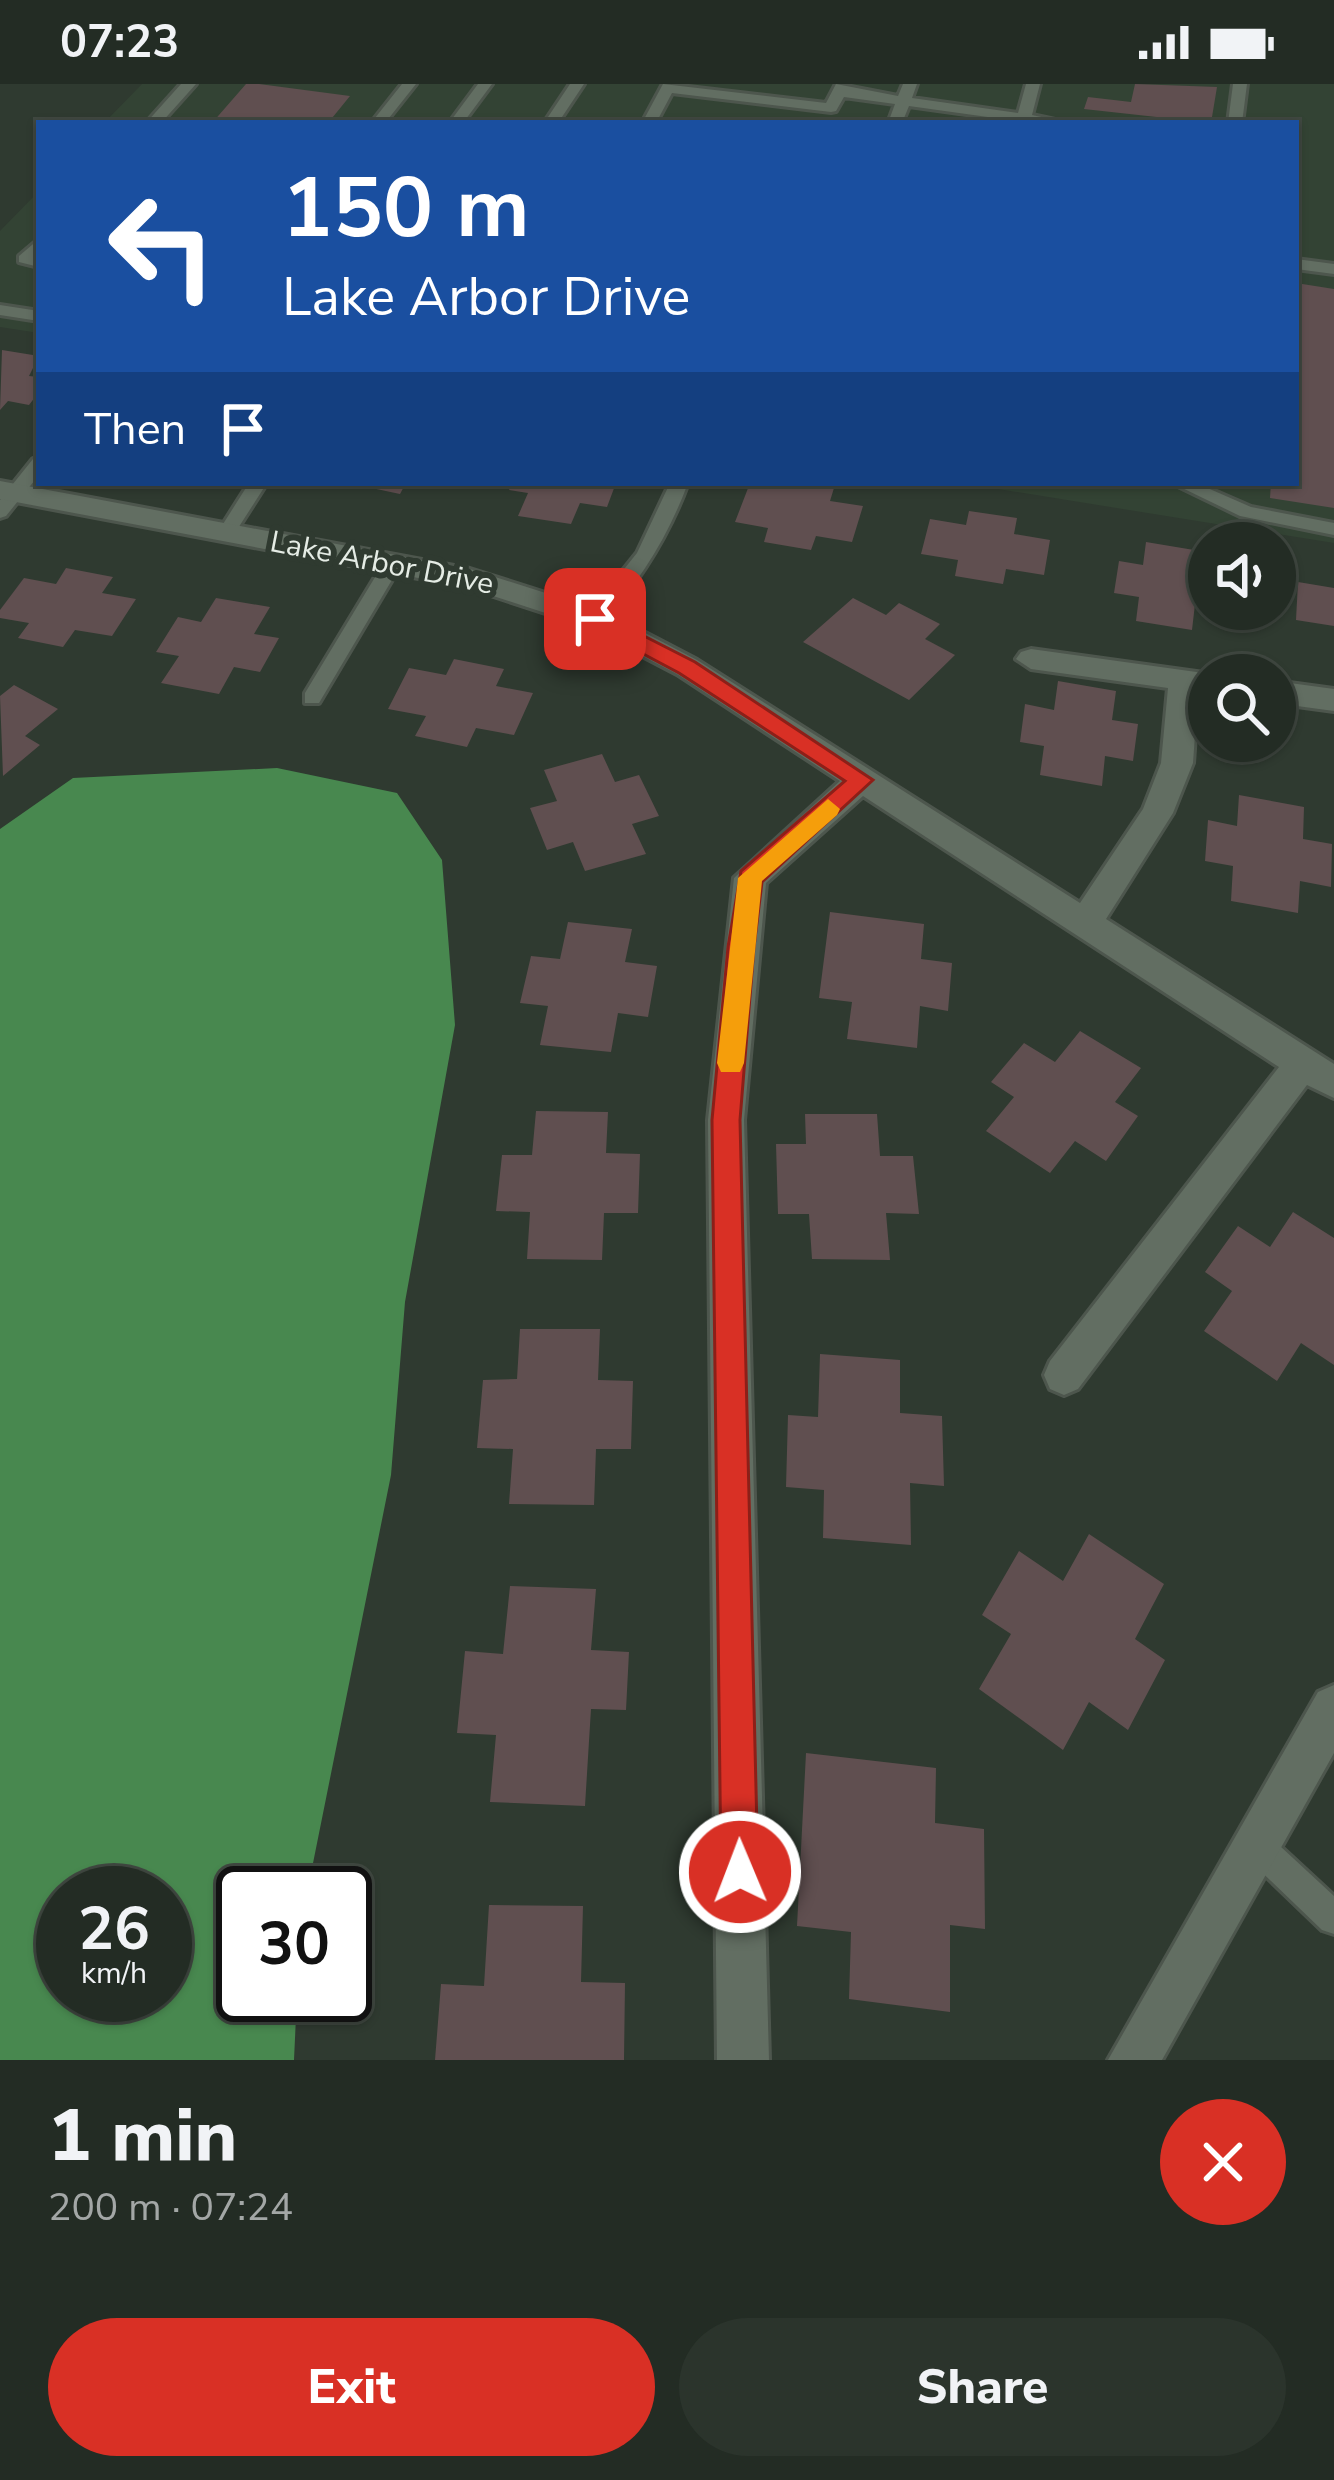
<!DOCTYPE html>
<html lang="en">
<head>
<meta charset="utf-8">
<style>
	:root { --surface:#232c24; --page:#2b342c; --text:#f1f3f6; --muted:#a3a7a6; --line:#404841; --accent:#d93025 }
	body { margin:0; font-family:"Nunito Sans",sans-serif; background:var(--page); color:var(--text); height:100vh; display:flex; flex-direction:column; font-size:45px; white-space:nowrap }
	* { box-sizing:border-box; margin:0 }
	p { font-size:39px; color:var(--muted) }
	.icon { flex:none; width:66px; height:66px; fill:none; stroke:currentColor; stroke-width:2; stroke-linecap:round; stroke-linejoin:round }
	.map { position:relative; height:1976px; overflow:hidden }
	.panel { display:flex; flex-direction:column; background:var(--surface); flex:1 }
	.panel>* { flex:none }
	.guide { position:absolute; left:36px; top:36px; width:1263px; height:366px; border-radius:0px; box-shadow:0 3px 9px #0004,0 0 0 3px var(--line); background:#1a4fa0; color:#fff; overflow:hidden }
	.buttons { position:absolute; left:1188px; top:438px; display:grid; gap:24px }
	.buttons a { display:grid; place-items:center; width:108px; height:108px; border-radius:50%; background:var(--surface); box-shadow:0 3px 9px #0004,0 0 0 3px var(--line); font-size:60px }
	.speed { position:absolute; left:36px; top:1782px; display:flex; gap:24px; font-size:60px; font-weight:700; text-align:center }
	.speed>* { display:grid; place-content:center; width:156px; height:156px; border-radius:50%; background:var(--surface); box-shadow:0 3px 9px #0004,0 0 0 3px var(--line); line-height:1 }
	.speed small { font-size:30px; font-weight:400 }
	.speed .limit { border:6px solid #111; border-radius:18px; background:#fff; color:#111 }
	.pin { position:absolute; display:grid; place-items:center; width:102px; height:102px; color:#fff; margin:-51px; border-radius:24px; box-shadow:0 6px 18px #0006 }
	.me { position:absolute; width:132px; margin:-66px; rotate:359deg; stroke-linejoin:round; filter:drop-shadow(0 0 9px #0008) }
	.turn { display:flex; align-items:center; gap:42px; height:252px; padding:0 48px; font-size:54px }
	.turn .icon { width:156px; height:156px; stroke-width:2.5 }
	.turn b { display:block; font-size:84px; line-height:102px }
	.then { display:flex; align-items:center; height:114px; padding:0 48px; background:#0003; gap:24px; font-size:45px }
	.round { display:grid; place-items:center; flex:none; width:126px; height:126px; border-radius:63px; background:var(--page) }
	.overview { display:flex; align-items:center; justify-content:space-between; height:204px; padding:0 48px }
	h1 { font-size:72px; font-weight:800; line-height:90px }
	.action { display:flex; gap:24px; margin-top:auto; padding:24px 48px }
	.action a { flex:1; height:138px; border-radius:72px; background:var(--accent); color:#fff; font-size:48px; font-weight:800; line-height:138px; text-align:center }
	.action a+a { background:var(--page); color:var(--text) }
	.status { display:flex; justify-content:space-between; align-items:center; height:84px; padding:0 60px; background:var(--surface); direction:ltr }
	.status svg { height:33px; fill:currentColor }
	.map>svg:first-child { display:block }
	.built { fill:#334334 }
	.water { fill:#48884f; fill-rule:evenodd }
	.building { fill:#604f50 }
	.lines { fill:none; stroke-linecap:round; stroke-linejoin:round }
	.lane-casing { stroke:#4d564d; stroke-width:6 }
	.street-casing { stroke:#4d564d; stroke-width:6 }
	.lane { fill:#626e62; fill-rule:evenodd }
	.street { fill:#626e62; fill-rule:evenodd }
	.route { fill:#d93025; stroke:#8d1f18; stroke-width:3 }
	.slow { fill:#f59e0b }
	.labels { text-anchor:middle; dominant-baseline:central; stroke-width:12; stroke-linejoin:round; paint-order:stroke }
	.far-street-label { font-size:30px; fill:#e5ece5; stroke:#2f3a30 }
</style>
</head>
<body>
<div class="status"><b>07:23</b><svg viewBox="0 0 49 12"><path d="M0 12V9h3v3zM5 12V6h3v6zM10 12V3h3v9zM15 12V0h3v12zM26 1h20v11H26zM47 4h2v5h-2z"/></svg></div>
<div class="map">
<svg width="1334" height="1976" viewBox="0 0 1334 1976">
	<rect width="100%" height="100%" fill="#2f3a30"/>
	<path class="built" d="M142,0H1334V459L961,399H1296V39H104Z
		M39,107V249L0,243V147Z"/>
	<path class="water" d="M277,684L397,709L442,776L455,941L405,1218L391,1391L307,1809H243V1911H297L294,1976H0V745L73,694ZM63,1809H165V1911H63Z"/>
	<path class="building" d="M246,0H259L350,12L328,39H212Z
		M1135,0L1217,3L1211,39L1084,25L1088,13L1131,18Z
		M1296,199L1334,205V424L1270,414L1271,399H1296Z
		M2,266L39,272L29,292L39,293V308L29,321L8,317L0,326Z
		M348,399H406L400,410Z
		M512,399H616L607,423L580,419L571,440L518,432L528,409L509,406Z
		M750,399L834,404L830,417L863,422L852,458L816,452L811,466L764,458L768,444L735,438Z
		M969,427L1017,434L1014,450L1050,456L1044,491L1006,485L1003,500L955,492L958,476L921,470L930,435L966,441Z
		M1146,458L1200,467L1197,491L1209,493V523L1195,520L1192,546L1136,537L1139,513L1114,509L1119,477L1143,481Z
		M66,484L113,493L102,509L136,515L112,552L75,546L63,563L18,554L29,539L0,534V526L24,494L56,500Z
		M1298,498L1334,504V542L1296,536Z
		M216,514L270,523L254,550L279,554L260,588L234,583L219,610L161,599L179,572L156,568L178,533L201,538Z
		M853,514L886,531L899,519L940,540L925,555L955,571L909,616L803,558Z
		M454,575L504,585L496,602L533,609L514,651L476,644L467,663L415,652L426,632L388,625L409,584L446,591Z
		M1058,597L1116,607L1112,636L1138,640L1133,677L1105,672L1102,702L1040,691L1044,662L1020,658L1025,620L1054,626Z
		M14,601L58,625L25,652L40,661L3,692L0,612Z
		M602,670L615,698L639,691L659,732L632,740L646,770L585,787L573,758L547,766L530,724L557,717L544,686Z
		M1239,711L1304,723L1303,755L1332,760L1331,803L1300,797L1298,829L1231,817L1233,782L1205,777L1208,736L1237,742Z
		M830,828L924,840L921,875L952,879L948,927L920,922L917,964L847,955L852,918L819,914Z
		M568,838L632,845L625,878L657,882L648,933L618,929L611,968L540,961L548,922L520,919L531,872L560,875Z
		M1080,947L1141,984L1115,1018L1138,1032L1106,1077L1075,1057L1050,1089L986,1047L1014,1013L991,998L1024,959L1055,978Z
		M536,1027L608,1028L606,1069L640,1070L638,1129H604L602,1176L527,1175L530,1128L496,1127L502,1071H532Z
		M805,1030H877L880,1072H913L919,1130L886,1129L890,1176L812,1175L809,1130H778L776,1060H806Z
		M1293,1128L1334,1154V1281L1301,1259L1277,1297L1204,1247L1232,1207L1205,1188L1238,1142L1270,1163Z
		M520,1245H600L598,1296L633,1297L631,1365H596L594,1421L509,1420L513,1365L477,1364L483,1296L517,1295Z
		M820,1270L900,1276V1329L942,1332L944,1402L910,1399L911,1461L823,1454L824,1406L786,1403L788,1331L818,1333Z
		M1089,1450L1164,1500L1135,1555L1165,1576L1128,1646L1089,1618L1063,1666L979,1605L1011,1550L982,1531L1019,1467L1063,1497Z
		M510,1502L596,1505L591,1566L629,1568L626,1626L591,1625L585,1722L490,1718L496,1651L457,1649L465,1567L503,1570Z
		M806,1669L936,1684L935,1739L984,1745L985,1845L950,1841V1928L849,1915L851,1848L797,1842Z
		M489,1821L583,1822L581,1898L625,1899L624,1976H435L441,1900L484,1902Z"/>
	<g class="lines">
		<defs>
			<path id="lane" d="M181,0H196L161,39H146Z
				M402,0H416L385,39H371Z
				M478,0H492L463,39H449Z
				M570,0H584L558,39H544Z
				M663,0L826,19L836,0L898,12L903,0H917L912,14L1018,29L1026,0H1040L1032,31L1069,39L1024,38L909,22L902,39H888L895,20L844,13L836,27L831,28L672,9L656,39H642Z
				M1233,0H1247L1242,39H1228Z
				M39,155L35,173H39V183L19,178V172Z
				M1296,175L1334,180V190L1296,185Z
				M0,221L39,227V237L0,231Z
				M39,373V391L6,432L0,434V416L33,375Z
				M249,399H267L233,452H221L218,448Z
				M670,399H688C668,453 640,497 602,540H588V530L637,469Z
				M1172,399H1196L1251,423L1334,439V451L1240,432Z
				M393,473L402,479L319,619H305V609L386,475Z
				M1256,1745L1267,1750L1334,1812V1850L1322,1846L1245,1772L1240,1761L1245,1750Z"/>
			<path id="street" d="M0,397L470,485L605,528L697,576L1080,819L1143,725L1161,679L1168,604L1031,585L1016,575L1021,568L1031,565L1218,591H1209V610L1198,608L1193,679L1173,729L1106,835L1334,980V1014L1307,1001L1078,1305L1064,1311L1050,1305L1044,1291L1050,1277L1279,983L863,712L766,799L744,1036L769,1976H717L708,1036L734,794L840,697L677,590L585,542L466,503L0,415Z
				M1275,597L1334,605V627L1275,619Z
				M1334,1601V1669L1162,1976H1108L1318,1608Z"/>
		</defs>
		<use href="#lane" class="lane-casing"/>
		<use href="#street" class="street-casing"/>
		<use href="#lane" class="lane"/>
		<use href="#street" class="street"/>
	</g>
	<path class="route" d="M595,527L695,578L873,696L762,798L754,863L740,1036L758,1788L753,1801L740,1806L726,1801L721,1788L712,1036L728,863L741,787L845,697L679,589L587,540V529Z"/>
	<path class="slow" d="M828,715L840,725L837,731L762,797L744,979L740,988H721L717,979L738,794Z"/>
	<g class="labels">
		<g class="far-street-label">
			<text transform="translate(382 479) rotate(11)">Lake Arbor Drive</text>
		</g>
	</g>
</svg>
<div class="buttons">
<a><svg class="icon" aria-label="sound" viewBox="0 0 24 24"><path d="M4 9h4l5-4v14l-5-4H4zM17 9q2 3 0 6"/></svg></a>
<a><svg class="icon" aria-label="search" viewBox="0 0 24 24"><circle cx="10" cy="10" r="6"/><path d="M15 15l6 6"/></svg></a>
</div>
<div class="speed"><div>26<small>km/h</small></div><div class="limit">30</div></div>
<div class="pin" style="left:595px;top:535px;background:#d93025"><svg class="icon" aria-label="arrive" viewBox="0 0 24 24"><path d="M6 21V4h12l-3 4 3 4H6"/></svg></div>
<svg class="me" style="left:740px;top:1788px" viewBox="-20 -20 40 40"><circle r="17" fill="#d93025" stroke="#fff" stroke-width="3"/><path d="M0-11L8 9 0 5-8 9z" fill="#fff"/></svg>
<div class="guide">
<div class="turn"><svg class="icon" aria-label="left" viewBox="0 0 24 24"><path d="M17 20v-9H6M10 6l-5 5 5 5"/></svg><div><b>150 m</b>Lake Arbor Drive</div></div>
<div class="then">Then<svg class="icon" aria-label="arrive" viewBox="0 0 24 24"><path d="M6 21V4h12l-3 4 3 4H6"/></svg></div>
</div>
</div>
<section class="panel">
<div class="overview"><div><h1>1 min</h1><p>200 m · 07:24</p></div><a class="round" style="background:#d93025;color:#fff"><svg class="icon" aria-label="close" viewBox="0 0 24 24"><path d="M6 6l12 12M18 6L6 18"/></svg></a></div>
<div class="action"><a>Exit</a><a>Share</a></div>
</section>
</body>
</html>
